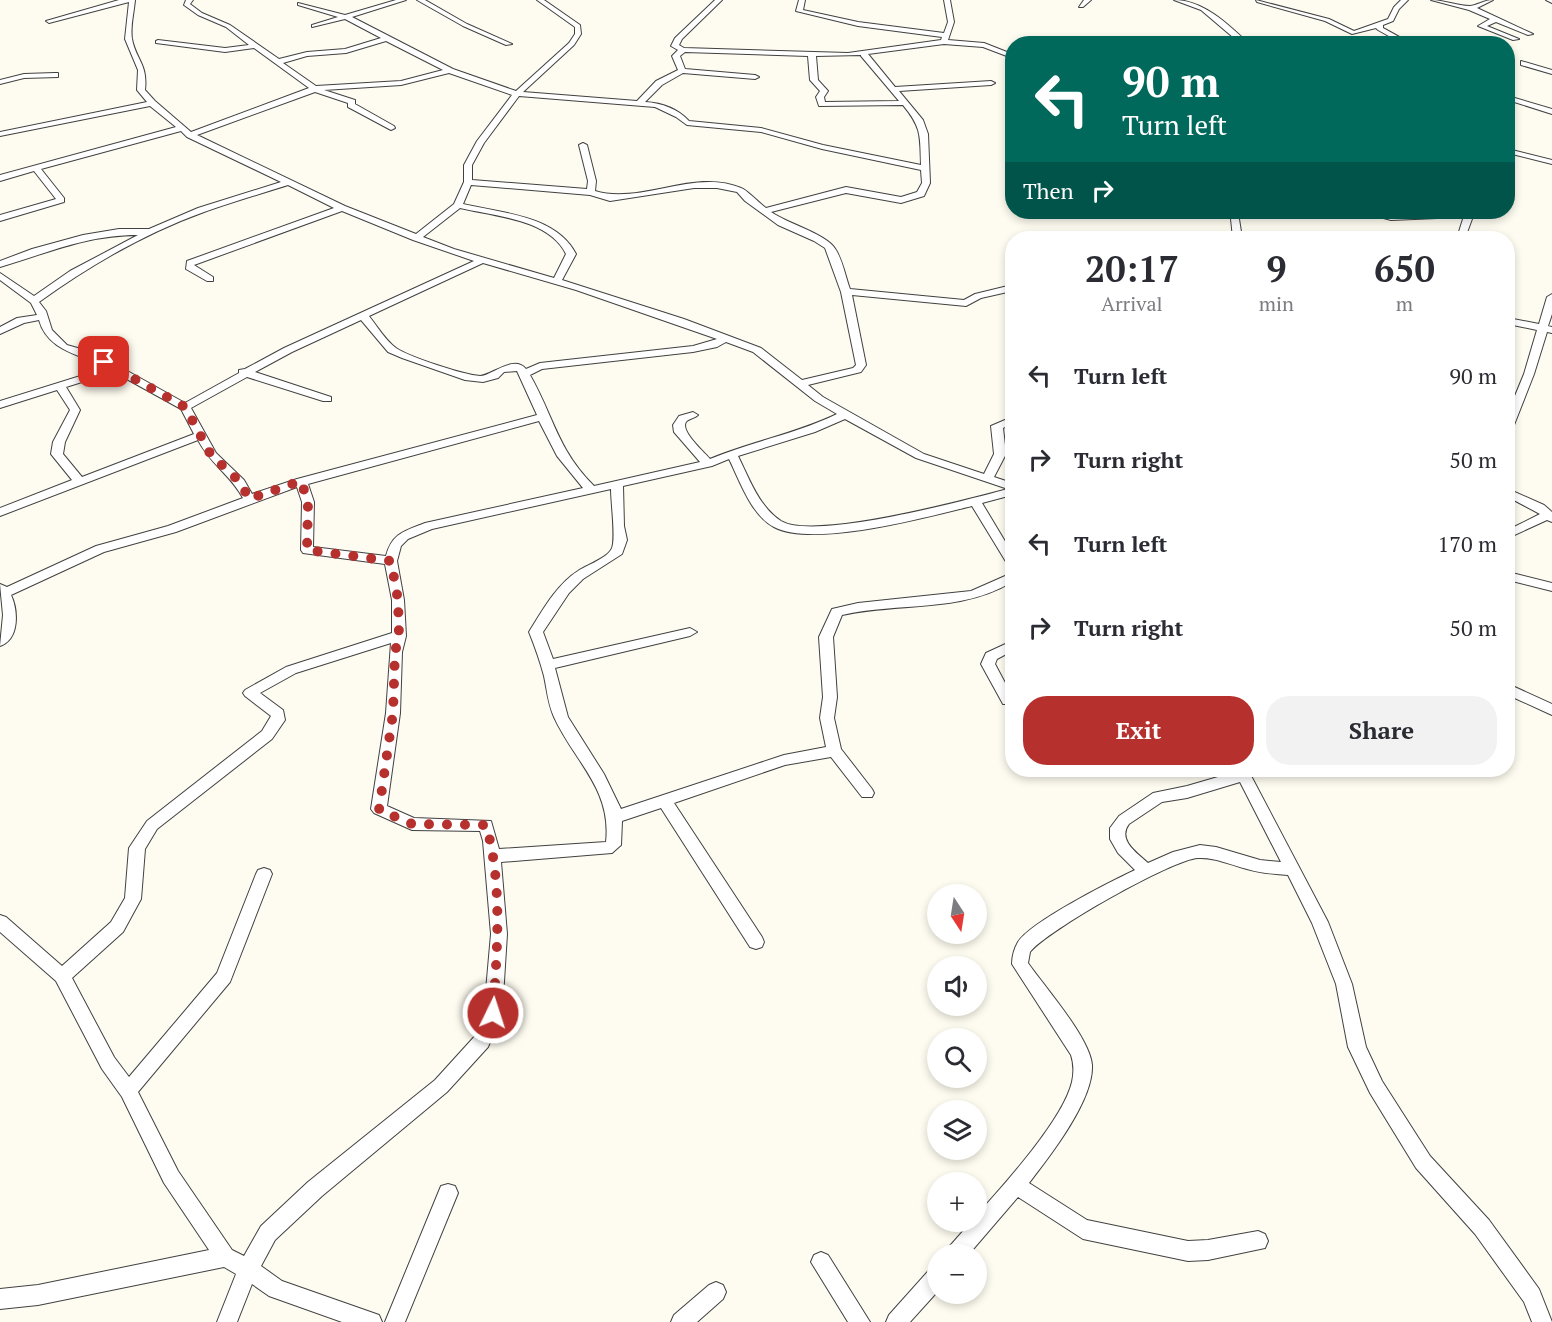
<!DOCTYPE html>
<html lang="en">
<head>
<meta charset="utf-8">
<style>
	:root { --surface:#fff; --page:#f2f2f3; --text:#2b2b33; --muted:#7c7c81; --accent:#b6312e }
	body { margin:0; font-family:"PT Serif",serif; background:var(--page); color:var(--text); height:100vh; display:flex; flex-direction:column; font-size:22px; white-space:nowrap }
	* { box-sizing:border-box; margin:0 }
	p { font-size:20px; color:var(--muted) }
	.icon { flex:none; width:33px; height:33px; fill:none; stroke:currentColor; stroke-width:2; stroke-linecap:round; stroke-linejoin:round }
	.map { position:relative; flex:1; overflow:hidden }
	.side { position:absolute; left:1005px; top:231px; width:510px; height:546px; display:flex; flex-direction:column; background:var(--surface); border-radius:24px; box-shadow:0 3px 9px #0003 }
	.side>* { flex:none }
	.top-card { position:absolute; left:1005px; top:36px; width:510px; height:183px; border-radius:24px; box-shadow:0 3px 9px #0003; background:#00695c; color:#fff; overflow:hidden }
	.needle { width:39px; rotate:168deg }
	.buttons { position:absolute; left:927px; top:884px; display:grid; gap:12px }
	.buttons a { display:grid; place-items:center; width:60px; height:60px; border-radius:50%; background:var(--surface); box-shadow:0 3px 9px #0003; font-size:30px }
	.pin { position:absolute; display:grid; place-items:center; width:51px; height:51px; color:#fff; margin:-26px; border-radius:12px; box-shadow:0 3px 9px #0006 }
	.me { position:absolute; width:66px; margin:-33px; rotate:4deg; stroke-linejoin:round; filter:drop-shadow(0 0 4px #0008) }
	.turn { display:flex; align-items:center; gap:21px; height:126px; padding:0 18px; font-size:27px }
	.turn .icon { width:78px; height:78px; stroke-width:2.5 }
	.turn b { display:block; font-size:42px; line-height:51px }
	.then { display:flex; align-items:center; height:57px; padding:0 18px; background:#0003; gap:12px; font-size:22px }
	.eta { display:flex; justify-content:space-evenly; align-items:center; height:102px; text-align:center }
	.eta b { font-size:36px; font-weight:600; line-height:42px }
	.cta { display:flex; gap:12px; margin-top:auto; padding:12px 18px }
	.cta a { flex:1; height:69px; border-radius:24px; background:var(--accent); color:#fff; font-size:24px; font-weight:600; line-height:69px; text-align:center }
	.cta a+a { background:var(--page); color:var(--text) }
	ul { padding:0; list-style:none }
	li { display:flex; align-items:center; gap:18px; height:84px; padding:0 18px }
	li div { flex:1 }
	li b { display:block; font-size:22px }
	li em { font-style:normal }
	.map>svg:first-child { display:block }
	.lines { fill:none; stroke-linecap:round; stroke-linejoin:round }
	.street-casing { stroke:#414141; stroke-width:2 }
	.street { fill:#fff; fill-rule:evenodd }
	.route { stroke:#b6312e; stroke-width:10; stroke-dasharray:0 18 }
</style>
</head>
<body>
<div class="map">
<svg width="1552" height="1322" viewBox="0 0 1552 1322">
	<rect width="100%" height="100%" fill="#fefcf0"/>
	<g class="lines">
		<defs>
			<path id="street" d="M119,0H135C134,13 130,26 132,39C136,60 148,64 145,90L155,101L191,132L309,88L254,48L225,52L156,43V41L158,40L225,48L249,45L226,27L198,15L184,5L186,0H193L190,4L202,13L230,25L279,59L307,52L345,49L381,38L345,19L312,27V25L338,17L298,5V3L345,15L396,0H406L352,17L453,69L516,91L569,43L575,34V27L537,0H544L580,25L581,34L574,45L523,92L637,101L656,81L678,70L672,56L678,50L671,46L675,38L715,0H722L682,39L679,45L684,48L848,53L941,40L942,37L858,26L796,11L799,0H805L803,10L858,22L944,33L948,22L944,0H950L954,22L948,40L984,43L1012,54V58L983,47L944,44L868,54L895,87L991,81L995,83L991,85L899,91L923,120L928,134L930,183L924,196L901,203L846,193L771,212C787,223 822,233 833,246C842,256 845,276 850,289L964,300L975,294L1012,285V291L981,298L966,306L852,295L866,365L861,372L808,385L823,397L924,454L984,474L994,454L991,426L1012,417V424L1003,428L1006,454L994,477L1012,483V495L982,503L1012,553V566L1008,565L972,506C927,517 814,548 774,527C751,515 740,481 729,459L712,466L623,486L624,526L627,540L622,554L583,579L569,593L543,632L553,659L690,628L697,632L690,636L555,668L568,717L604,774L621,809L784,755L826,747L820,718L823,697L819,637L832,609L858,603L971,591L1012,573V582C961,613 899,602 842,615L833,637L837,697L834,718L841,749L872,789L874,793L872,797H862L831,757L785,765L674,803L762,937L764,942L762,947L756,949L750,947L661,808L622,821L621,845L612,853L501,862L507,934L502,1013L488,1047L447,1092L322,1196L275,1240L261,1266L282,1281L379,1315L382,1322H342L269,1296L252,1284L237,1322H217L236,1274L224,1267L38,1305L0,1309V1289L38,1285L209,1250L164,1183L122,1097L102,1069L56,981L0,932V915L6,917L62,966L111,922L125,898L129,848L147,821L262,731L271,716L245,696L243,693L245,690L286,667L392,633V600L385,564L303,553L301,550L302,502L297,487L176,532L104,552L11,595C18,610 20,639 0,646L3,615L0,584L7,587L96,546L168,526L243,498C230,474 211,465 198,440L0,516V508L72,480L51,454L53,442L70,410L57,390L0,408V401L106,368C81,354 48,352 39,320L24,323L0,334V327L17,318L37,315L31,303L0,280V273L34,296L70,271L138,235C86,235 48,253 0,267V261L32,249L83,235L119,229H149L198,208L281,182L187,137L181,131L41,169L64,198V202L0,221V215L56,199L34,171L0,181V175L176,127L150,106L0,136V132L147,102L137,90L138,70L125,39L129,2L49,23L46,21ZM386,41L443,70L401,81L316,86L283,63L307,56L346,53ZM685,52L808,56L810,80L820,91L816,97L819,106L903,105C922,128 920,136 921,165L823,145L761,128L689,121C678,109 662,103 645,102L662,85L683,73L755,79L759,77L755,75L685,69L680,56ZM861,55V56L899,101L825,102L824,97L828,91L818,80L816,56ZM449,73L512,95L477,141L464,165V182L454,204L416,234L345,206L197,135L315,92L348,103V107L391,130L395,128L394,126L355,104V100L324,90L401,85ZM519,96L655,107L676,117L687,125L761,132L822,149L921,170L922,183L917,192L901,197L846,187L766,208C759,203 747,190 741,188C694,168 641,205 595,191L596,181L587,145L583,143L579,145L588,181L587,189L472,180V165L484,143ZM288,185L334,208L187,261L186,269L207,281H213V277L194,265L342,211L413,240L474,261L284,348L245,369L239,370V373L185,403L95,353L67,345L52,330L46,311L39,302C90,265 146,233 204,212C232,202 260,194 288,185ZM471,185L590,195L610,201L694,188H717L737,192L745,201L778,225L814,241L825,248L841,292L856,365L853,368L802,380L761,348L684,319L562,280L576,254C556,215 501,213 463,204ZM460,208C494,216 549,219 566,254L554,278L454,249L423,237ZM483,263L576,290L717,339L693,346L540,363L526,369C514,354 491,376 480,376C464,375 409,357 396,348C386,341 377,326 369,316ZM361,320L388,352L402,358L465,380L483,382L498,378L504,372L517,371L537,415L297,479L252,494L244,480L216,453L191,408L247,377L323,401H331V397L255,372L292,352ZM726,342L753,352L815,401L837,414C796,434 750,442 710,459C704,452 680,431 686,422C688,419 695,418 698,415L693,412L679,416L673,425L674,432L700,462L594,486C557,449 554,417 530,375L542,369L693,352L717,347ZM114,372L181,409L194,434L82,477L63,454L65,442L80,410L66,387ZM845,419L916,458L1008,489C966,500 815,541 781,521C759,507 749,478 738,456L815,432ZM539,421L557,456L583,488L425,523C405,531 392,533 386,556L313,547L314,502L308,484ZM611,489C611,503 616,538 612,548C608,558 587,565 578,571C557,584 542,611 529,632C535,647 540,661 544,676C547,690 548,704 554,717C574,761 612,789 606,842L499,849L491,821L414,818L387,806L400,713L402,652L406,636L404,600L397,561L401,546L408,539L432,529ZM391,643L386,713L371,809L374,813L412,830L480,831L483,841L491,934L484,1013L475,1036L435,1080L308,1182L261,1226L244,1256L232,1250L178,1171L138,1092L230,982L272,874L270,870L264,868L258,870L256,874L217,973L129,1077L114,1057L72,978L123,932L141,899L145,849L157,829L272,739L285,720L283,710L260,693L296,673Z
				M417,0H425L467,24L512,44L506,45L463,26Z
				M1084,0H1091L1083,7H1079Z
				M1174,0C1203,0 1228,24 1249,44H1241L1201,10Z
				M1256,0L1329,19L1354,31L1388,19L1394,7L1401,0H1408L1399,9L1393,21L1383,25V28L1412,44H1403L1378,30L1376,28L1352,34L1325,21L1257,2Z
				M1431,0C1444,0 1457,6 1470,6C1478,5 1484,0 1493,0L1477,8L1533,34L1528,35L1496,22L1487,26L1519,39L1513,40L1478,26L1490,19L1469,10Z
				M1546,0H1552V3Z
				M1521,61L1552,70V74L1521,65Z
				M55,73H58V77L24,78L0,84V80L24,74Z
				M1508,96L1552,109V114L1508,100Z
				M1508,149L1552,160V164L1508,153Z
				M1226,212H1234L1239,219L1242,238H1233L1231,219Z
				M1361,212H1376L1391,214L1464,212L1472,219L1465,238H1457L1463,219L1461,217L1391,220Z
				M1552,294V314L1548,326L1552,327V333L1547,332L1534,374L1514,425L1508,428V413L1524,374L1537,330L1508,324V318L1539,324L1547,297Z
				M1508,489L1544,505L1552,512V522L1547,520L1508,538V530L1540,514L1508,497Z
				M1508,572L1552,583V591L1508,580Z
				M1012,641V651L997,659L995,664L1012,696V704H1003L981,664L986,653Z
				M1508,684L1552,704V715L1508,695Z
				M1234,770H1248L1328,922L1352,984L1366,1047L1382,1081L1430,1156L1489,1220L1539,1289L1552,1322H1532L1524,1302L1475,1234L1416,1168L1370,1093L1348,1047L1336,984L1312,923L1288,875C1274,874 1260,873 1247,869C1231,865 1215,857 1198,858C1173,859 1046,931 1030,952L1028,963C1044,986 1090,1038 1092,1065C1094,1100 1050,1156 1029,1183L1087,1220L1188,1241L1208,1240L1258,1231L1265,1234L1268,1241L1265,1248L1208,1260L1188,1261L1083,1239L1018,1197L969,1254H946L949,1247L972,1221H976V1216C1003,1186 1063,1120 1072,1082C1074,1073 1074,1064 1071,1055L1012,964C1012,956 1014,949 1018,942C1032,921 1110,882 1135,870L1118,853L1110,839V828L1119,816L1153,793L1187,786L1235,772ZM1240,782L1281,862L1260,860L1216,847L1200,845L1173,852L1148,863C1137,853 1117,840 1129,824L1162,802L1187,798Z
				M448,1184L455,1186L458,1193L405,1322H385L441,1186Z
				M821,1252L828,1255L870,1322H848L811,1262L814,1255Z
				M938,1265V1291L910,1322H886L889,1315L931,1268Z
				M716,1282L723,1285L726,1292L723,1299L697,1322H671L674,1315L709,1285Z"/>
		</defs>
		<use href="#street" class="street-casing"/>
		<use href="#street" class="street"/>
	</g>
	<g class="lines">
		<path class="route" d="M104,362L185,407L211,455L240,482L249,499L301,481L308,502L307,550L391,561L398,600L399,636L395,652L393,713L379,810L412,824L486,825C503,883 497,953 493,1013"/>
	</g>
</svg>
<div class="buttons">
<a><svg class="needle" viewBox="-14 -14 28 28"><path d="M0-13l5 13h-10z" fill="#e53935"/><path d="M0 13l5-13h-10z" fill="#7c7c81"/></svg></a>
<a><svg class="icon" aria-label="sound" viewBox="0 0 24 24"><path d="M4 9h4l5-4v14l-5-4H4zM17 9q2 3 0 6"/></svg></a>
<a><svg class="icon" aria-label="search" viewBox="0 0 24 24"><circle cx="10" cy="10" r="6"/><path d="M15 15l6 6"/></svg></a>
<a><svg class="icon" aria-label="layers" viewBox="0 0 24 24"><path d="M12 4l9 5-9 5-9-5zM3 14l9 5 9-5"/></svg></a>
<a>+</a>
<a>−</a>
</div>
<div class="pin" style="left:104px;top:362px;background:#d93025"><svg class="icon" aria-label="arrive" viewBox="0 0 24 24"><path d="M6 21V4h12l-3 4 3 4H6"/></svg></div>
<svg class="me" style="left:493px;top:1013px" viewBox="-20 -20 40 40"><circle r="17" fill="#b6312e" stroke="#fff" stroke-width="3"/><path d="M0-11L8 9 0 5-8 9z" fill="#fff"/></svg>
<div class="top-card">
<div class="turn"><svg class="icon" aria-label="left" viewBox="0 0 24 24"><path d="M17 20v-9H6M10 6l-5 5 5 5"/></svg><div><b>90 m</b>Turn left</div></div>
<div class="then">Then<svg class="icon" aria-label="right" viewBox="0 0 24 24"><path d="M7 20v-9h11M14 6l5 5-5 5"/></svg></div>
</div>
<section class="side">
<div class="eta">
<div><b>20:17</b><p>Arrival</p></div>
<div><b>9</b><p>min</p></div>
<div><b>650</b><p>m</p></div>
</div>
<ul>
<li><svg class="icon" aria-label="left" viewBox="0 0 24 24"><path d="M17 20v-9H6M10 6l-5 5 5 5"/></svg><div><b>Turn left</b></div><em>90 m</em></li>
<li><svg class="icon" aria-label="right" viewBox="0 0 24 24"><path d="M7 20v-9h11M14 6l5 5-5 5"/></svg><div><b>Turn right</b></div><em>50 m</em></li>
<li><svg class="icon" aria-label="left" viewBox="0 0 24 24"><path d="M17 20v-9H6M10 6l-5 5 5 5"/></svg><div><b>Turn left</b></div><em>170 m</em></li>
<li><svg class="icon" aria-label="right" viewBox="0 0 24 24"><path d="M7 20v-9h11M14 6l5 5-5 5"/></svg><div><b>Turn right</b></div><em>50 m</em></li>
</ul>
<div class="cta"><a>Exit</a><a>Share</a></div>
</section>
</div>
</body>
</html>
